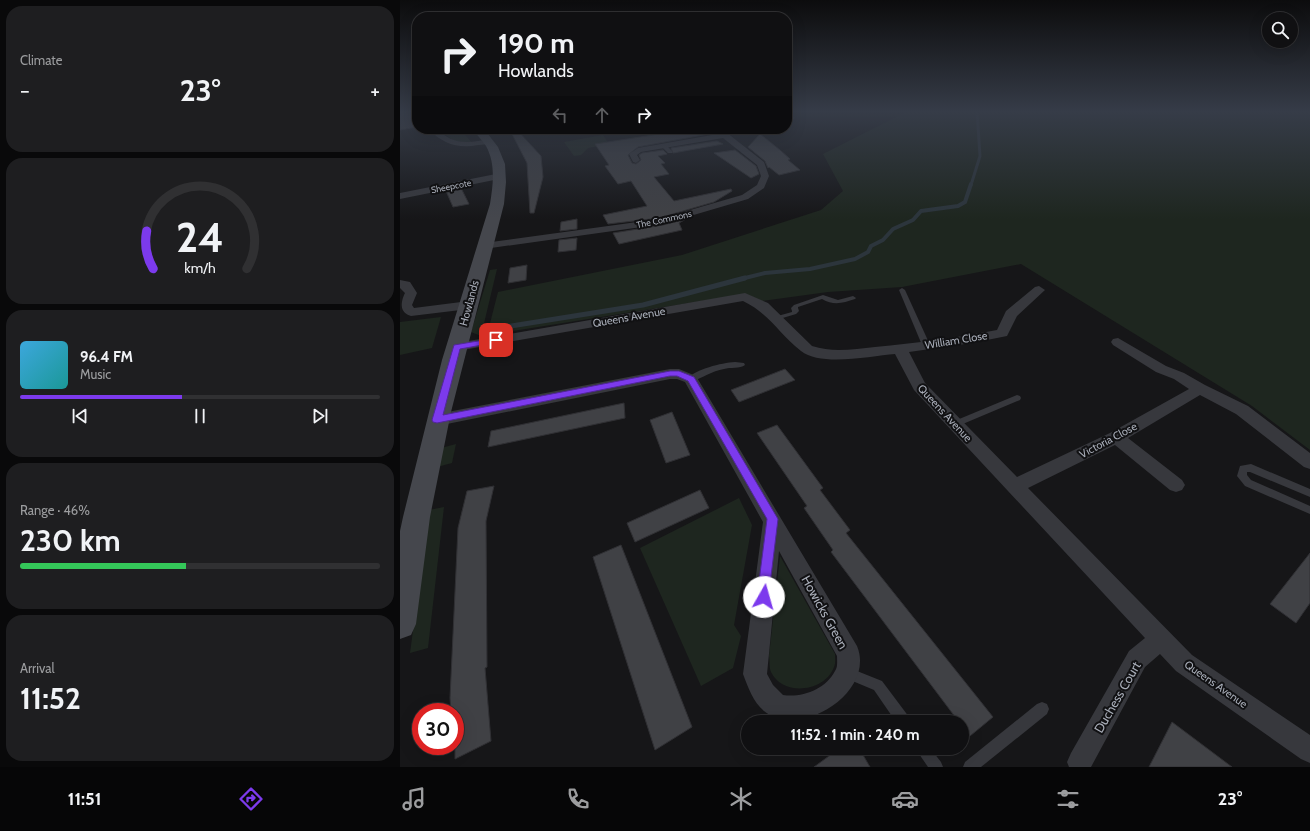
<!DOCTYPE html>
<html lang="en">
<head>
<meta charset="utf-8">
<style>
  :root { --surface:#101012; --page:#1e1e20; --text:#f1f3f6; --muted:#9c9d9f; --line:#303032; --accent:#7c3aed }
  body { margin:0; font-family:Cabin,sans-serif; background:var(--page); color:var(--text); height:100vh; display:flex; flex-direction:column; font-size:15px; white-space:nowrap }
  * { box-sizing:border-box; margin:0 }
  p { font-size:13px; color:var(--muted) }
  .icon { flex:none; width:22px; height:22px; fill:none; stroke:currentColor; stroke-width:2; stroke-linecap:round; stroke-linejoin:round }
  .map { position:relative; flex:1; overflow:hidden }
  .sheet { display:flex; flex-direction:column; gap:6px; padding:6px; background:#09090a; width:400px }
  .sheet>* { flex:none }
  .hud { position:absolute; left:12px; top:12px; width:380px; height:122px; border-radius:16px; box-shadow:0 4px 16px #0002,0 0 0 1px var(--line); background:#101012; color:var(--text); overflow:hidden }
  .tools { position:absolute; left:862px; top:12px; display:grid; gap:8px }
  .tools a { display:grid; place-items:center; width:36px; height:36px; border-radius:50%; background:var(--surface); box-shadow:0 4px 16px #0002,0 0 0 1px var(--line); font-size:20px }
  .speed { position:absolute; left:12px; top:703px; display:flex; gap:8px; font-size:20px; font-weight:700; text-align:center }
  .speed>* { display:grid; place-content:center; width:52px; height:52px; border-radius:50%; background:var(--surface); box-shadow:0 4px 16px #0002,0 0 0 1px var(--line); line-height:1 }
  .speed .limit { border:6px solid #d22; background:#fff; color:#111 }
  .pin { position:absolute; display:grid; place-items:center; width:34px; height:34px; color:#fff; margin:-17px; border-radius:8px; box-shadow:0 2px 6px #0006 }
  .me { position:absolute; width:44px; margin:-22px; rotate:7deg; stroke-linejoin:round; filter:drop-shadow(0 0 3px #0008) }
  .turn { display:flex; align-items:center; gap:14px; height:84px; padding:0 20px; font-size:18px }
  .turn .icon { width:52px; height:52px; stroke-width:2.5 }
  .turn b { display:block; font-size:28px; line-height:34px }
  .lanes { display:flex; align-items:center; height:38px; padding:0 20px; background:#0003; justify-content:center; gap:20px; direction:ltr }
  .lanes .off { opacity:.35 }
  .big { font-size:30px; font-weight:700; line-height:1.1 }
  .sheet .widget { flex:1; display:flex; flex-direction:column; justify-content:center; gap:6px; min-width:0; padding:0 14px; border-radius:16px; background:var(--page) }
  .sheet .dial { align-items:center; gap:0 }
  .dial svg { height:104px; overflow:visible; fill:none; stroke:var(--line); stroke-width:7; stroke-linecap:round; text-anchor:middle }
  .dial text { fill:var(--text); stroke:none }
  .song { display:flex; align-items:center; gap:12px }
  .cover { width:48px; height:48px; border-radius:6px; background:linear-gradient(135deg,hsl(200 70% 55%),hsl(180 70% 35%)) }
  .played { height:4px; border-radius:2px; background:linear-gradient(90deg,var(--accent) 45%,var(--line) 45%) }
  .keys { display:flex; justify-content:space-around; direction:ltr }
  .heat { display:flex; justify-content:space-between; align-items:center; font-size:22px; direction:ltr }
  .charge { height:6px; border-radius:3px; background:linear-gradient(90deg,#34c759 46%,var(--line) 0) }
  .trip { position:absolute; left:341px; top:715px; width:228px; height:40px; border-radius:20px; background:var(--surface); box-shadow:0 4px 16px #0002,0 0 0 1px var(--line); font-weight:700; line-height:40px; text-align:center }
  .tab-bar { display:flex; height:64px; justify-content:space-around; align-items:center; background:#060607; color:var(--muted) }
  .tab-bar .icon { width:28px; height:28px }
  .tab-bar .active { color:var(--accent) }
  .tab-bar b { font-size:18px; color:var(--text) }
  main { display:flex; flex:1; min-height:0 }
  .map>svg:first-child { display:block }
</style>
</head>
<body>
<main>
<section class="sheet">
<div class="widget"><p>Climate</p>
<div class="heat"><a>−</a><b class="big">23°</b><a>+</a></div>
</div>
<div class="widget dial"><svg viewBox="0 0 100 80">
<path d="M14 69A42 42 0 1 1 86 69"/>
<path d="M14 69A42 42 0 0 1 9 40" stroke="#7c3aed"/>
<text x="50" y="56" font-size="32" font-weight="700">24</text>
<text x="50" y="72" font-size="11">km/h</text>
</svg></div>
<div class="widget">
<div class="song"><i class="cover"></i><div><b>96.4 FM</b><p>Music</p></div></div>
<div class="played"></div>
<div class="keys"><svg class="icon" aria-label="previous" viewBox="0 0 24 24"><path d="M18 5L8 12l10 7zM5 5v14"/></svg><svg class="icon" aria-label="pause" viewBox="0 0 24 24"><path d="M8 5v14M16 5v14"/></svg><svg class="icon" aria-label="next" viewBox="0 0 24 24"><path d="M6 5l10 7-10 7zM19 5v14"/></svg></div>
</div>
<div class="widget"><p>Range · 46%</p><b class="big">230 km</b><div class="charge"></div></div>
<div class="widget"><p>Arrival</p><b class="big">11:52</b></div>
</section>
<div class="map">
<svg width="910" height="767" viewBox="0 0 910 767">
  <rect width="100%" height="100%" fill="#161618"/>
  <g fill="#1e261f">
    <path d="M508 111H910V450L852 406 621 264 502 287 428 292 362 301 346 294 87 335 98 292 282 255 421 210 443 191 423 154Z"/>
    <path d="M38 129H60L72 143 54 141Z"/>
    <path d="M203 135 209 144 188 148 181 155 174 156 164 142Z"/>
    <path d="M97 269 81 336 71 332 90 270Z"/>
    <path d="M41 317 32 348 0 355V322Z"/>
    <path d="M56 444 52 463 37 467 41 448Z"/>
    <path d="M339 498 352 525 334 625 341 636 333 668 301 686 240 548Z"/>
    <path d="M44 507 28 648 10 653 29 510Z"/>
    <path d="M380 556 435 654C435 658 436 663 434 667 425 692 383 697 371 672 369 668 370 661 369 656Z"/>
  </g>
  <g fill="none" stroke-linecap="round" stroke-linejoin="round">
    <path stroke="#2c353c" stroke-width="3" d="M571 185 580 156 577 111"/>
    <path stroke="#2c353c" stroke-width="4" d="M341 279 365 273 410 269 455 259 468 252 471 246 483 240 493 229 513 220 521 211 558 206 565 202 571 184"/>
    <path stroke="#2c353c" stroke-width="5" d="M98 328 243 305 345 278"/>
  </g>
  <g fill="#404145" stroke="#303034">
    <path d="M0 111H8L17 124V127L0 130Z"/>
    <path d="M116 129 141 156 143 177 134 213H130L127 163 110 130Z"/>
    <path d="M292 129H304L308 134 238 147 228 155 232 163 236 164 241 160 239 155 242 153 263 150 267 154 258 156 265 163 261 164 269 174 254 177 274 201 331 189 332 191 314 202 259 218 208 224 203 215 247 206 231 181 218 184 205 166 209 165 195 144Z"/>
    <path d="M360 134 380 150 390 159 388 160 400 170 379 175 369 167 368 168 365 161 348 147Z"/>
    <path d="M317 141 323 144 273 153 271 148Z"/>
    <path d="M335 150 356 166 359 174 351 178 314 153Z"/>
    <path d="M61 188 69 204 53 207 46 191Z"/>
    <path d="M177 219V229L160 231 161 222Z"/>
    <path d="M286 219 279 223 282 230 219 244 213 233 263 225Z"/>
    <path d="M177 238 176 250 158 252 159 240Z"/>
    <path d="M127 265 126 280 108 283 110 268Z"/>
    <path d="M385 369 395 380 339 402 331 390Z"/>
    <path d="M224 403 225 418 88 447 91 431Z"/>
    <path d="M272 412 290 455 266 463 250 420Z"/>
    <path d="M377 425 423 488 420 490 450 530 446 533 593 717 570 736 562 726V722H559L431 552 433 550 404 508 407 506 357 433Z"/>
    <path d="M94 486 86 521 87 667 85 668 91 741 55 759V712H51L50 698 58 528 67 491Z"/>
    <path d="M300 490 309 508 235 542 227 523Z"/>
    <path d="M221 545 292 727 255 750 193 557Z"/>
    <path d="M910 553V603L896 623 870 604Z"/>
    <path d="M772 722 832 767H749Z"/>
    <path d="M440 748H459L470 767H414Z"/>
  </g>
  <g fill="none" stroke-linecap="round" stroke-linejoin="round">
    <g fill="#37383d" fill-rule="evenodd">
      <path d="M387 114 394 117 395 118 393 119 387 117Z"/>
      <path d="M261 144H265L272 151V153H268L261 146Z"/>
      <path d="M502 288 505 290 530 345 529 347H523L522 345 499 290Z"/>
      <path d="M423 295 438 300 453 296 456 298 455 299C443 303 434 306 422 299L398 307V308L399 311 396 314 376 320 373 318 374 317 392 312V311L391 308 394 305Z"/>
      <path d="M335 362 344 363 345 365C340 369 330 367 324 369 312 371 302 378 291 382L287 379C296 369 321 363 335 362Z"/>
      <path d="M617 395 620 396 621 398 620 400 558 426H552L551 424 552 422Z"/>
      <path d="M851 464 910 489V497L850 472H847V475L851 480 910 506V514L845 486 837 476 840 466Z"/>
      <path d="M447 667 482 681 509 717 511 722H496L474 690 443 677 441 673 443 669Z"/>
      <path d="M642 702 647 704 649 709 647 714 581 767H563L565 762 637 704Z"/>
      <path d="M515 748H530L541 762 543 767H528Z"/>
    </g>
    <g fill="#37383d" fill-rule="evenodd">
      <path d="M29 129C40 129 44 137 54 140 65 144 78 141 89 139L93 141C89 144 83 145 78 145 59 149 42 144 29 129Z"/>
      <path d="M313 129H322L364 162 369 176 364 188 348 199 263 224 84 249 78 246 84 243 259 219 342 195 357 185 361 176 357 165 323 138 241 152 237 155 240 160 236 163 233 162 229 154 238 148 318 134Z"/>
      <path d="M101 173 104 174V178L0 199V193Z"/>
      <path d="M0 280 10 282 17 293 12 305 14 308 69 301 75 305 69 309 11 316C0 313 0 303 5 293L0 288Z"/>
      <path d="M639 286 645 290 617 316 607 336 572 343 509 352 525 383 617 477 710 433 789 389 774 379 756 372 713 345 711 342 713 339 718 338 766 366 784 373 805 385 848 406 910 453V469L904 467 836 414 800 395 728 438 782 480 785 485 782 490 776 492 770 490 715 445 628 488 792 655 910 735V763L901 759 776 671 760 654 745 667 691 767H669L667 762 671 753 729 651 745 638 514 390 495 354C471 356 421 367 401 351 379 334 370 314 343 301L57 351 52 350 50 347 52 344 57 343 345 293 368 303 412 346C433 353 454 349 475 347 516 343 557 338 597 330L606 311 635 287Z"/>
      <path d="M270 369H279L296 376 457 646C476 692 401 740 364 711 353 702 348 687 343 674L363 522 285 382 277 379H270L37 426 31 424 29 420 31 416 37 414ZM379 551 437 656C437 661 438 667 435 671 426 689 402 698 383 695L373 685 367 674Z"/>
    </g>
    <path fill="#45474d" fill-rule="evenodd" d="M72 129H84L98 147 105 164 106 182 104 204 51 412 30 517 16 624 11 635 0 639V531L3 517 42 360 90 204C93 185 96 164 86 146 82 140 77 135 72 129Z"/>
  </g>
  <linearGradient id="sky" x2="0" y2="1"><stop stop-color="#0c0c0d"/><stop offset="0.51" stop-color="#363c48"/><stop offset="1" stop-color="#363c48" stop-opacity="0"/></linearGradient>
  <rect width="910" height="219" fill="url(#sky)"/>
  <path fill="#7c3aed" stroke="#51269a" d="M96 338 99 339V342L60 349 43 415 270 371H279L294 377 378 519 368 601 364 603 359 601 357 597 367 519 288 381 277 376H270L37 423 33 422 32 420 54 345Z"/>
  <g text-anchor="middle" dominant-baseline="central" stroke-width="4" stroke-linejoin="round" paint-order="stroke">
    <g font-size="9" fill="#a8adb8" stroke="#111113">
      <text transform="translate(51 186) rotate(-11)">Sheepcote</text>
      <text transform="translate(264 219) rotate(-12)">The Commons</text>
    </g>
    <g font-size="11" fill="#a8adb8" stroke="#111113">
      <text transform="translate(69 303) rotate(-75)">Howlands</text>
      <text transform="translate(229 317) rotate(-10)">Queens Avenue</text>
      <text transform="translate(556 340) rotate(-9)">William Close</text>
      <text transform="translate(545 413) rotate(47)">Queens Avenue</text>
      <text transform="translate(708 440) rotate(-28)">Victoria Close</text>
      <text transform="translate(816 684) rotate(35)">Queens Avenue</text>
    </g>
    <g font-size="13" fill="#a8adb8" stroke="#111113">
      <text transform="translate(425 612) rotate(61)">Howicks Green</text>
      <text transform="translate(717 697) rotate(-60)">Duchess Court</text>
    </g>
  </g>
</svg>
<div class="tools">
<a><svg class="icon" aria-label="search" viewBox="0 0 24 24"><circle cx="10" cy="10" r="6"/><path d="M15 15l6 6"/></svg></a>
</div>
<div class="speed"><div class="limit">30</div></div>
<div class="pin" style="left:96px;top:340px;background:#d93025"><svg class="icon" aria-label="arrive" viewBox="0 0 24 24"><path d="M6 21V4h12l-3 4 3 4H6"/></svg></div>
<svg class="me" style="left:364px;top:597px" viewBox="-20 -20 40 40"><circle r="19" fill="#fff"/><path d="M0-13L10 11 0 6-10 11z" fill="#7c3aed"/></svg>
<div class="trip">11:52 · 1 min · 240 m</div>
<div class="hud">
<div class="turn"><svg class="icon" aria-label="right" viewBox="0 0 24 24"><path d="M7 20v-9h11M14 6l5 5-5 5"/></svg><div><b>190 m</b>Howlands</div></div>
<div class="lanes"><svg class="icon off" aria-label="left" viewBox="0 0 24 24"><path d="M17 20v-9H6M10 6l-5 5 5 5"/></svg><svg class="icon off" aria-label="ahead" viewBox="0 0 24 24"><path d="M12 20V5M6 11l6-6 6 6"/></svg><svg class="icon" aria-label="right" viewBox="0 0 24 24"><path d="M7 20v-9h11M14 6l5 5-5 5"/></svg></div>
</div>
</div>
</main>
<nav class="tab-bar">
<b>11:51</b>
<svg class="icon active" aria-label="directions" viewBox="0 0 24 24"><path d="M12 3l9 9-9 9-9-9zM9 14v-3h6M13 9l2 2-2 2"/></svg>
<svg class="icon" aria-label="music" viewBox="0 0 24 24"><path d="M9 18V5l10-2v13"/><circle cx="6" cy="18" r="3"/><circle cx="16" cy="16" r="3"/></svg>
<svg class="icon" aria-label="phone" viewBox="0 0 24 24"><path d="M5 4h4l2 5-3 2q2 4 5 5l2-3 5 2v4C11 20 4 13 5 4z"/></svg>
<svg class="icon" aria-label="climate" viewBox="0 0 24 24"><path d="M12 3v18M4 7l16 10M4 17L20 7"/></svg>
<svg class="icon" aria-label="car" viewBox="0 0 24 24"><path d="M5 17H2v-5l4-1 3-4h7l3 4 3 1v5h-3M9 17h6M6 11h13"/><circle cx="7" cy="17" r="2"/><circle cx="17" cy="17" r="2"/></svg>
<svg class="icon" aria-label="filters" viewBox="0 0 24 24"><path d="M4 7h16M4 17h16"/><circle cx="9" cy="7" r="2"/><circle cx="15" cy="17" r="2"/></svg>
<b>23°</b>
</nav>
</body>
</html>
